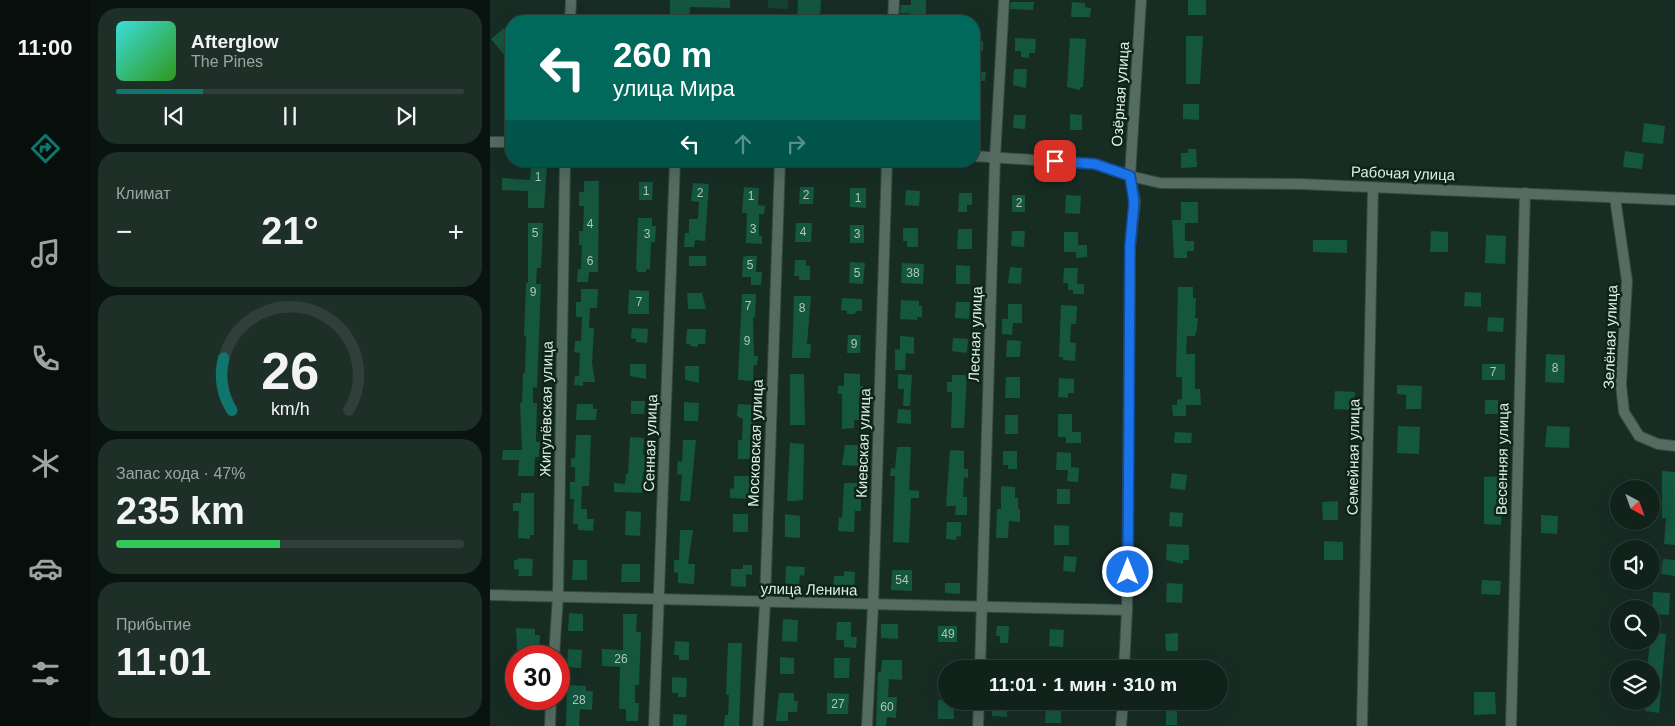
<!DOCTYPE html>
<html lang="ru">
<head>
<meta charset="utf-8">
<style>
  :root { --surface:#11221b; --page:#1e2f28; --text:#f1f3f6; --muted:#9ca4a3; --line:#303f3a; --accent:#0f766e }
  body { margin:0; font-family:Helvetica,sans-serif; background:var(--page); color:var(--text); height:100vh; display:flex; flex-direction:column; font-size:19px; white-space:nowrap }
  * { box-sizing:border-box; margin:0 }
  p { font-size:16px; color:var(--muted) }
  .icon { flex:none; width:28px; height:28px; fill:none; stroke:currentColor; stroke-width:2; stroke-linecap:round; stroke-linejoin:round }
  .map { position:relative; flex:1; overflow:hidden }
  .side { display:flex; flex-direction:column; gap:8px; padding:8px; background:#09130f; width:400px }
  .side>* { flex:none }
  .banner { position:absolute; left:15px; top:15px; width:475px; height:152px; border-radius:20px; box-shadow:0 5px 20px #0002,0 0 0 1px var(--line); background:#00695c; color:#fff; overflow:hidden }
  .needle { width:32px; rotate:139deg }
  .controls { position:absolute; left:1120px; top:480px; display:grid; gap:10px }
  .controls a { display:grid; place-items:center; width:50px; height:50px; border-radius:50%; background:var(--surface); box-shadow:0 5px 20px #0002,0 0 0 1px var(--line); font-size:25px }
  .speed { position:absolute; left:15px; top:645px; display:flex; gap:10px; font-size:25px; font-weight:700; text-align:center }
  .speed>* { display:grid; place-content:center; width:65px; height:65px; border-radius:50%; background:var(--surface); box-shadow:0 5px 20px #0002,0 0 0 1px var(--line); line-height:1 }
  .speed .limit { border:8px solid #d22; background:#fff; color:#111 }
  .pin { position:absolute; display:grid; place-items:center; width:42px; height:42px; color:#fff; margin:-21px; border-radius:10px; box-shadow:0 2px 8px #0006 }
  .me { position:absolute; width:55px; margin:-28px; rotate:0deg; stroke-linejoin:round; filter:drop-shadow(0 0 4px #0008) }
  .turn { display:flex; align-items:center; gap:18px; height:105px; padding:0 25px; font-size:22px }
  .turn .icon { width:65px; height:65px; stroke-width:2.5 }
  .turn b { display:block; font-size:35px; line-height:42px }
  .lanes { display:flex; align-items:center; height:48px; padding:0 25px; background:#0003; justify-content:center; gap:25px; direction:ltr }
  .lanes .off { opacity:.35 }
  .big { font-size:38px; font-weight:700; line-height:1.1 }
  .side .tile { flex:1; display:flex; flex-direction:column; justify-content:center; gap:8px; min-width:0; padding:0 18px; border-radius:20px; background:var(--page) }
  .side .dial { align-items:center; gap:0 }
  .dial svg { height:130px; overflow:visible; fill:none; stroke:var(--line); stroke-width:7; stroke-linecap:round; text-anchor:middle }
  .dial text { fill:var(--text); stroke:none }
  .song { display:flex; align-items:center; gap:15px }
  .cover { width:60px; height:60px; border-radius:8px; background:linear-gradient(135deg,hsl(180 70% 55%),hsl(110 70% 35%)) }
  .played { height:5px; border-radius:2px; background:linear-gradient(90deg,var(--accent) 25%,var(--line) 25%) }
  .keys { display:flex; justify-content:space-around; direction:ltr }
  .heat { display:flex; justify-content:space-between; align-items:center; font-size:28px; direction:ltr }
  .charge { height:8px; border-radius:4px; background:linear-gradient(90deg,#34c759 47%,var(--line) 0) }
  .trip { position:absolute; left:448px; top:660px; width:290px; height:50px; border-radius:25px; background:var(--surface); box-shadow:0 5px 20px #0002,0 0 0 1px var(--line); font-weight:700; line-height:50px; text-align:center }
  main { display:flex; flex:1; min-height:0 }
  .tabs { display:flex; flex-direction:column; width:90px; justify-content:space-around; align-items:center; background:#070e0b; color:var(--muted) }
  .tabs .icon { width:35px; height:35px }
  .tabs .active { color:var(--accent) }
  .tabs b { font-size:22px; color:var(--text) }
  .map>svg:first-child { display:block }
</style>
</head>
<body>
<main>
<nav class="tabs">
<b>11:00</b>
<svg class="icon active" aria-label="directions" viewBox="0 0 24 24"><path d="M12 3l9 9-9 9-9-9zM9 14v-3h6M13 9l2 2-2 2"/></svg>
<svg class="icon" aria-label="music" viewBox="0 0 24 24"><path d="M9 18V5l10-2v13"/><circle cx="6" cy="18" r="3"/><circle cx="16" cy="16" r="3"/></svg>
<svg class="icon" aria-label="phone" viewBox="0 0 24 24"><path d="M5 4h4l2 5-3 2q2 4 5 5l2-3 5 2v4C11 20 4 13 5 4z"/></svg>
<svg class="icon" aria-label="climate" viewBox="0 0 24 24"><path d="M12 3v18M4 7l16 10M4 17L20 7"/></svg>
<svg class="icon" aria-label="car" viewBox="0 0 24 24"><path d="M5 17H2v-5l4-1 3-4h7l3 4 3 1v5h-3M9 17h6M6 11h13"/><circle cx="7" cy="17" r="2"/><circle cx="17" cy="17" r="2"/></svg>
<svg class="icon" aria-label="filters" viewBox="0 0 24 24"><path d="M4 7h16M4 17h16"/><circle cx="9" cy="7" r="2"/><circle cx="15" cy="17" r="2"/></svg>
</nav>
<section class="side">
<div class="tile">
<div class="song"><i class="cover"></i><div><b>Afterglow</b><p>The Pines</p></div></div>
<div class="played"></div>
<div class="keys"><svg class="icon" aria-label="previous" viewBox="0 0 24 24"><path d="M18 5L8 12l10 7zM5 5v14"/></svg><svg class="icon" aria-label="pause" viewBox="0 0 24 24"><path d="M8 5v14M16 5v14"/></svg><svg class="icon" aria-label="next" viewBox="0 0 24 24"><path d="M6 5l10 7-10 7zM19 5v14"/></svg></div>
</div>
<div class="tile"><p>Климат</p>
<div class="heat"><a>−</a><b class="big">21°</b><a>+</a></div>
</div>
<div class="tile dial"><svg viewBox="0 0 100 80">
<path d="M14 69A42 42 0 1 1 86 69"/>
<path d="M14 69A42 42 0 0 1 9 37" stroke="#0f766e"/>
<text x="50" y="56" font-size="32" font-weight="700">26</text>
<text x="50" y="72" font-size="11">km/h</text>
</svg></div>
<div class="tile"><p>Запас хода · 47%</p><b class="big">235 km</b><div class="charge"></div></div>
<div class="tile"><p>Прибытие</p><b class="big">11:01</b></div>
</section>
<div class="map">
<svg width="1185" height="726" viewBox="0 0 1185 726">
  <rect width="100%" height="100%" fill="#172d24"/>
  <path fill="#154130" d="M278 0H298V9L278 8Z"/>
  <g fill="#15563f">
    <path d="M180 0H240V8L200 7 199 21H180Z"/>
    <path d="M308 0H331L330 21H307Z"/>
    <path d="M421 0H436V21H420V13H410L411 5H421Z"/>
    <rect x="698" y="0" width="18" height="15"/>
    <path d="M521 2H544L543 10 520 9Z"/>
    <path d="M582 2 595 3V7L601 8 600 17H581Z"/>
    <path d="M14 28 21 36V63L1 39Z"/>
    <path d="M696 36H713L710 84H696Z"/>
    <path d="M525 38 546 39 545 53H539V58L531 57V51H525Z"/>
    <path d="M580 38 596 39 593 87H591L590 90 577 87Z"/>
    <path d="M484 40 493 41V51H484Z"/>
    <path d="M524 69H537L536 88 523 85Z"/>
    <path d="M484 72H496L495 81H484Z"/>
    <path d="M693 104H709V120L693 119Z"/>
    <path d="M580 114 592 115V130H580Z"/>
    <path d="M524 115H536L535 129 523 128Z"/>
    <path d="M1154 123 1175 126 1173 144 1152 142Z"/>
    <path d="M698 149H706L707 167 691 168V153H698Z"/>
    <path d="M1135 151 1154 154 1152 169 1133 167Z"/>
    <path d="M41 165 57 166 54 208H38V191L12 190V178L40 180Z"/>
    <path d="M94 181H109L108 272H99L98 282H87L88 269H91L92 245H89V231H93L94 206H89V192H94Z"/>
    <path d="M149 182H163L162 200H149Z"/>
    <path d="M203 183 219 184 215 241 205 240 204 247H194L195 233H199V219H208L209 202 201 201Z"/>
    <path d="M254 187 269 188 268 205 275 206 274 214H269V236H272V244L256 243 257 213H252Z"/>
    <path d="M310 187H324L323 204H309Z"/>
    <path d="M360 188H376V208L360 207Z"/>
    <path d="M416 190 430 191 429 206 415 205Z"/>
    <path d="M469 193H482V205H477V212H468Z"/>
    <rect x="522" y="195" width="13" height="17"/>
    <path d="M576 195 591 196 590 214 575 213Z"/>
    <path d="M691 202H708V223H695V241H704V251H697V258H684L682 220H691Z"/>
    <path d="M148 218H162V226H166L165 242H161L160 269H156V272H148L146 269Z"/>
    <path d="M38 223H53L51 268H47L46 284H51L47 388 43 387V403H47L46 442H50L49 457H45L44 476H28L29 460H12L13 450H32L30 403H32L33 373H35L36 336H34L36 283H38Z"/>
    <path d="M306 223H322L321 242H305Z"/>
    <rect x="360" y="225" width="14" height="18"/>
    <path d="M413 228H428V247H417V241H413Z"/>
    <path d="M468 229H482V249H467Z"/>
    <path d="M522 231H535L534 247 521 246Z"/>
    <path d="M941 231 958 232V252H940Z"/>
    <path d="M574 232H588V245H597V257L586 258V252H574Z"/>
    <path d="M996 235 1016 236 1015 264 995 263Z"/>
    <path d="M823 240H857V253L823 252Z"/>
    <rect x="199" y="256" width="17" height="10"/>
    <path d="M256 256H267L266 272H272L271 285H261V277H252L253 257Z"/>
    <path d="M305 260H316V266H320V280H309V276H304Z"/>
    <path d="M360 262 375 263 373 284 359 283Z"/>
    <path d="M412 263 434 264 433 284 411 283Z"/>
    <path d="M466 265 480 266V284H466Z"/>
    <path d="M520 267 532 268 531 284 518 283Z"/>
    <path d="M574 268H588L587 284H594V294H583V290H578V283H573Z"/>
    <path d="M688 287H703V298H706L705 318H708L707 329 705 336H697L696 354H705V389H710L711 405H696V416H683L682 405H687V400L692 399V377H686Z"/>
    <path d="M91 289H108L107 308H100L99 328H104L102 363 105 382H93V386L84 385 85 376H89L90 353 84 352 85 341H91L92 317H86V302H91Z"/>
    <path d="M139 290 159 291V314H138Z"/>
    <path d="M975 292 991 293V307L974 306Z"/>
    <path d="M197 293H212L216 309H198Z"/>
    <path d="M252 294H266L265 318 263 317 264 356H268L267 365H264L263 381 248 380Z"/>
    <path d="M304 296H321L317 344H321L320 358H302Z"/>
    <path d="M352 298 372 299V311H366L365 314H357V311L351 310Z"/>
    <path d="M411 300 429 301V306H432V317H427V320L410 319Z"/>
    <path d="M466 302H480L479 319 465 318Z"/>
    <path d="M518 304H532V323H523L522 335 512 334V319H518Z"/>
    <path d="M571 305 587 306 586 324H581L580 342 586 343 585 361 573 360V357H569Z"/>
    <path d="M998 317 1014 318 1013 332 997 331Z"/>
    <path d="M142 328 158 329 157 343 146 342V339L141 338Z"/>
    <path d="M197 329H216L215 344H208V347L200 346V344H196Z"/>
    <path d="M358 335H371L370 353H357Z"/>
    <path d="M410 336 424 337V354L416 353 415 370H405V349L410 350Z"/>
    <path d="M463 338 478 339 477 353 462 351Z"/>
    <path d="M517 340 531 341 530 357H516Z"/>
    <path d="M1056 354 1075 355 1074 383 1055 382Z"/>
    <path d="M140 364H156V379L140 376Z"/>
    <rect x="992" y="364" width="23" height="16"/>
    <path d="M195 366H209V383L195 380Z"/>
    <path d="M354 373 370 374V386H373V394H370L369 397V420H364V428L352 429V394H348V386H354Z"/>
    <path d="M300 374H314L315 425H300Z"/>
    <path d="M408 374 422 375 420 406H413L414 389H408Z"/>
    <path d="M462 375H477L474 428H461L462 392H457V382H462Z"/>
    <path d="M516 377H530V398H515Z"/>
    <path d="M569 378 584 379V393H578V398L568 397Z"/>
    <path d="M907 385 932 386 931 409H916V395L907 394Z"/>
    <path d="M845 391 865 392 864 410 844 409Z"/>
    <rect x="995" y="400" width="13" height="14"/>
    <path d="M141 401H155L154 414H141Z"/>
    <path d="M194 402 209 403 208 421H194Z"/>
    <path d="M87 404H103V409H107L106 420H86Z"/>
    <path d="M248 404 262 405 261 419H266L265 427H261L260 459H248V440H252L253 419 247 416Z"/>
    <path d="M408 409 421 410V424L407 423Z"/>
    <path d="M568 414H582V432H591V443H576V437H568Z"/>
    <rect x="515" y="415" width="13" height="19"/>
    <path d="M908 426 930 427 929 454 907 453Z"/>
    <path d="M1057 426 1080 427 1079 448 1055 447Z"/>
    <path d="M685 432 702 433 701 443H684Z"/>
    <path d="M86 435H101L99 486H92L91 509H97V519H104L103 531 88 530V524H83L84 499H80V482H85V467H81V458H85Z"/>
    <path d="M140 437 154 438 153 455H157V472H153L152 493 124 492V483L135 484 136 474H138Z"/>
    <path d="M193 440H206L200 501H190L192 475 187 474 188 461 192 462Z"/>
    <path d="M300 443 314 444 313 500 305 501H297Z"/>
    <path d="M355 445H368V466L352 465Z"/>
    <path d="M407 447H421L419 490 429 491V498H421L419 543 403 542 405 476H400L401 468 405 469Z"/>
    <path d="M460 450 474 451V469H478V478L474 477 473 497H477V515H465L466 506H456Z"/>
    <path d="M513 451H527V469H518V465H513Z"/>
    <path d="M567 452 581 453V467L589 468 588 482 577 481 578 470H566Z"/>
    <path d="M1172 471 1185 472V545L1174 544 1176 518H1172Z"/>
    <path d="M682 473 697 475 695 490 680 488Z"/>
    <path d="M244 476H260L259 499 240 498V489L244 488Z"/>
    <path d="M1014 476 1011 525 994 524V477Z"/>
    <path d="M354 483H369L368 499H371V511H365L364 532 348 531 349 517 352 518Z"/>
    <path d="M511 486 525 487V498H528V509H530V522L519 521 518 538H506L507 509H511Z"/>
    <rect x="567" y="489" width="13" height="15"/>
    <path d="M31 493H44V535H40V539L28 538 29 511H23V503H31Z"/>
    <path d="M848 501V520H833L832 502Z"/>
    <path d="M136 511 151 512 150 536 135 535Z"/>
    <path d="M680 512 693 513 692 527 679 526Z"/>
    <rect x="243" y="514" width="15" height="18"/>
    <path d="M295 514 310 516V538L295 537Z"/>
    <path d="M1051 515 1068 516 1067 534 1051 533Z"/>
    <path d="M457 522H471V537L467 536 466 540 456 539Z"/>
    <path d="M564 525 579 526V545H564Z"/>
    <path d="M190 530H203L198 564H205L204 584 188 583V573L184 572V560H189Z"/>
    <path d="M834 541 853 542V560H834Z"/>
    <path d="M677 544 699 545V560H693V564L676 560Z"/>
    <path d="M574 556 587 557 585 572 573 571Z"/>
    <path d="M28 558 43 559 42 576H28L29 570 24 569V560H28Z"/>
    <path d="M1173 559 1185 560V576L1171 574Z"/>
    <path d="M83 560H97V580H82Z"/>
    <path d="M132 564H150V582H131Z"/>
    <path d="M253 565H262V575L256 574V587L241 586V569H253Z"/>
    <path d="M296 566 315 567 314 576 310 575 309 588 295 587Z"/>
    <path d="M402 570H422V591L401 590Z"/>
    <path d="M354 571 365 572 364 590 343 589 344 576H354Z"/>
    <path d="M992 580 1011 581 1010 595 991 594Z"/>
    <path d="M455 583H470V594L455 593Z"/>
    <path d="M677 583 693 584 692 603 676 602Z"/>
    <path d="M1163 592 1180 593 1179 615 1162 614Z"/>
    <path d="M79 613 93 614V631H78Z"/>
    <path d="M133 614H147L146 632H151L149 685H145V703H149L148 721H136V709H129L130 667 112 666V649L133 650Z"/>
    <path d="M293 619 308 620 307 642 292 641Z"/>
    <path d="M347 622H361V637H367L366 648 354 647V640H346Z"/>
    <path d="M391 624H408V639L391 638Z"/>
    <rect x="448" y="626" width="19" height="16"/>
    <path d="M507 626H519L518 643H510V636H506Z"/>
    <path d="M26 628 45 629V635H50L49 652 27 651Z"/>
    <path d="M560 629 574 630 573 647 559 646Z"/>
    <path d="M688 633V651H676L675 634Z"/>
    <path d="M1161 633 1176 634 1169 713 1155 711 1156 701H1161V669H1157Z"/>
    <path d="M185 641 199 642V660H189V655H184Z"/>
    <path d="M238 643H252L249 726H234L235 715H238L239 695H236Z"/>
    <path d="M78 649 92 650 91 668 77 667Z"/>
    <path d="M290 657 304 658V674H290Z"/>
    <path d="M344 658H360L359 678H344Z"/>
    <path d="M392 660H412V680L399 679 398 697H407L406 718 397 717 396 726H386L388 672H391Z"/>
    <path d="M182 677 197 678 196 697H188V693H182Z"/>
    <path d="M77 685 96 686V691H103L102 710 90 709 89 726H76Z"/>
    <path d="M984 692H1005L1006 714 984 715Z"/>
    <path d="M289 693H304V701H308L307 712H298V721H286Z"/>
    <path d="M337 693 359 694 358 714H337Z"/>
    <path d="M448 700 464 701V719H448Z"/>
    <path d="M502 701H517V717L502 716Z"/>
    <path d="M556 703H571V723H555Z"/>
    <path d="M676 709 687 710V725H676Z"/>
    <path d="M183 714 197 715 196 726H183Z"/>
  </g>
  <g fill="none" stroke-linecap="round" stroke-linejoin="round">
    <defs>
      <g id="street">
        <path d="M80 21 81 0"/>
        <path d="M403 21 404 0"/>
        <path d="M0 142H21"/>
        <path d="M484 156 605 164 640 176 670 183 810 184 1185 200"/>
        <path d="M1125 198 1137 281 1131 385 1134 412 1149 436 1168 444 1185 446"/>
        <path d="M0 595 637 610"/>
        <path d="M64 656 68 596 75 161"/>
        <path d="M490 669 505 157 514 0"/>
        <path d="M634 669 637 610 640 246 645 202 640 176 651 0"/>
        <path d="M60 726 61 699"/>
        <path d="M164 726 185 161"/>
        <path d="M268 726 275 603 290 161"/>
        <path d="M377 726 383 606 397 161"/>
        <path d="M488 726 489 701"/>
        <path d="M631 726 633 701"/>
        <path d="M872 726 883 188"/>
        <path d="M1021 726 1035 193"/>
      </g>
    </defs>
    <use href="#street" stroke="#374941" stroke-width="12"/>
    <use href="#street" stroke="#546c61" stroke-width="10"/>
  </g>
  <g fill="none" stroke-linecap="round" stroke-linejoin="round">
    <defs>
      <path id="route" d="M565 161 605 164 640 176 644 202 640 246 638 572"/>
    </defs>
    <use href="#route" stroke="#114b97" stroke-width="12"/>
    <use href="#route" stroke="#1a73e8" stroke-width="9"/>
  </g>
  <g text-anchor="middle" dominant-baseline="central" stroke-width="5" stroke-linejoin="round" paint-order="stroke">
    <g font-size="12" fill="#adc7bc">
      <text x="48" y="177">1</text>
      <text x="156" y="191">1</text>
      <text x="210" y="193">2</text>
      <text x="316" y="195">2</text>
      <text x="261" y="196">1</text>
      <text x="368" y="198">1</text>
      <text x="529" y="203">2</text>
      <text x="100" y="224">4</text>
      <text x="263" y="229">3</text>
      <text x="313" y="232">4</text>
      <text x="45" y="233">5</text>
      <text x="157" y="234">3</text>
      <text x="367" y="234">3</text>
      <text x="100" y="261">6</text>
      <text x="260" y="265">5</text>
      <text x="367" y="273">5</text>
      <text x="423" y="273">38</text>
      <text x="43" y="292">9</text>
      <text x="149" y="302">7</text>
      <text x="258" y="306">7</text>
      <text x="312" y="308">8</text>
      <text x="257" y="341">9</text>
      <text x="364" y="344">9</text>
      <text x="1065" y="368">8</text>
      <text x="1003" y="372">7</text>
      <text x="412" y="580">54</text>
      <text x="458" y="634">49</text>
      <text x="131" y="659">26</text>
      <text x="89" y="700">28</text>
      <text x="348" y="704">27</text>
      <text x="397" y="707">60</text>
    </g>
    <g font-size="15" fill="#e0ede6" stroke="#0d241a">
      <text transform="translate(630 94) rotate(-86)">Озёрная улица</text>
      <text transform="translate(913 173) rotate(2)">Рабочая улица</text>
      <text transform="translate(485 334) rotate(-88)">Лесная улица</text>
      <text transform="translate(1120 337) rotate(-88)">Зелёная улица</text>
      <text transform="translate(56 409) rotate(-89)">Жигулёвская улица</text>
      <text transform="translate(160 443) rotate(-88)">Сенная улица</text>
      <text transform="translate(265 443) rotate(-88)">Московская улица</text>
      <text transform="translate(373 443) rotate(-88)">Киевская улица</text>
      <text transform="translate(863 457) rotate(-89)">Семейная улица</text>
      <text transform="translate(1012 459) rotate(-89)">Весенняя улица</text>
      <text transform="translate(319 589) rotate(1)">улица Ленина</text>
    </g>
  </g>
</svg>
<div class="controls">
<a><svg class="needle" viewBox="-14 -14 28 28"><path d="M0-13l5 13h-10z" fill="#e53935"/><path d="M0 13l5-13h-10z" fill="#9ca4a3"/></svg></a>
<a><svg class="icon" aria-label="sound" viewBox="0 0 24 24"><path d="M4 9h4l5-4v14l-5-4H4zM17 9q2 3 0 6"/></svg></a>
<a><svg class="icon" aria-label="search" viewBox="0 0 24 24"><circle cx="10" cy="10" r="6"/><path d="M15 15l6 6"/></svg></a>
<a><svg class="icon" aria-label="layers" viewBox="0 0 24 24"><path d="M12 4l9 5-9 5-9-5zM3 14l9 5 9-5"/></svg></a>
</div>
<div class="speed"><div class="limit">30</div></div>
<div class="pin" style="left:565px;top:161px;background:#d93025"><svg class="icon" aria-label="arrive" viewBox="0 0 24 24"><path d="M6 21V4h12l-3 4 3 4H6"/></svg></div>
<svg class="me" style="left:638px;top:572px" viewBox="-20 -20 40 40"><circle r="17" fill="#1a73e8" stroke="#fff" stroke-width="3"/><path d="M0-11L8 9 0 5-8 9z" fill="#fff"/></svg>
<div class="trip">11:01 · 1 мин · 310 m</div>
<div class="banner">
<div class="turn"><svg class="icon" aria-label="left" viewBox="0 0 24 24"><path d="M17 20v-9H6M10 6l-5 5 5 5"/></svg><div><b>260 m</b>улица Мира</div></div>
<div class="lanes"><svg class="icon" aria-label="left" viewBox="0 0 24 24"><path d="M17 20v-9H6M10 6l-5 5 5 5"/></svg><svg class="icon off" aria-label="ahead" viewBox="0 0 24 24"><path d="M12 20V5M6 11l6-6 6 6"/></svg><svg class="icon off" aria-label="right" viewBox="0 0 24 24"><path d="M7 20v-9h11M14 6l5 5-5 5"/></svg></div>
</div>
</div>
</main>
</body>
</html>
